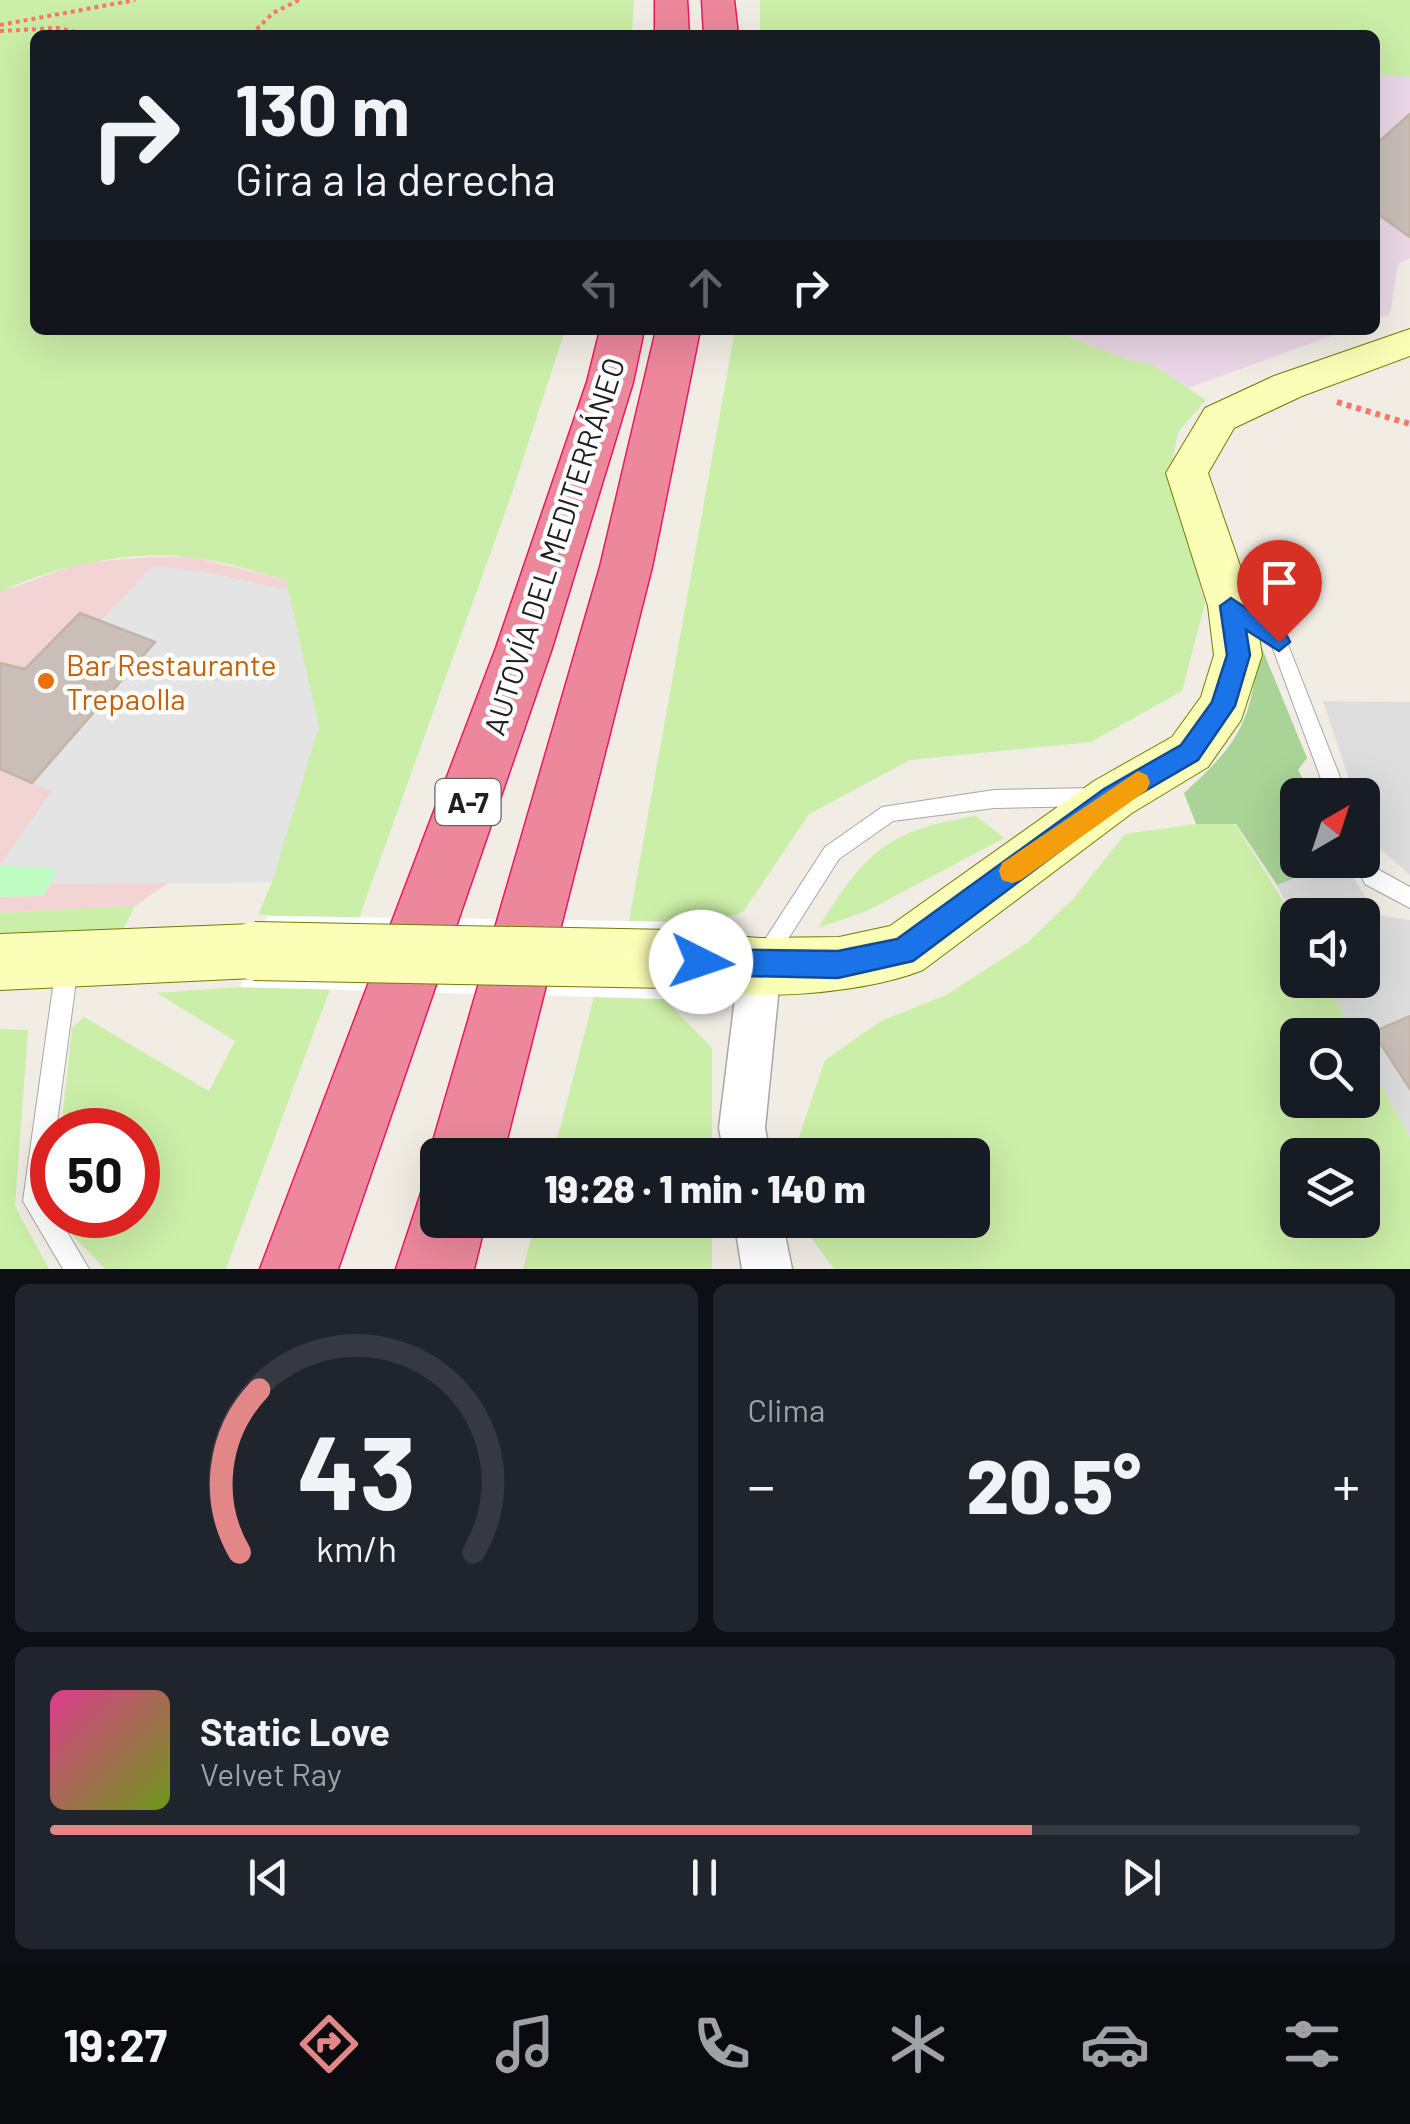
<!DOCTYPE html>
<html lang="es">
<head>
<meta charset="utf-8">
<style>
  :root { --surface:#171b24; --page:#20242c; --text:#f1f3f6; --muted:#9ea1a6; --line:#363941; --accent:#e28688 }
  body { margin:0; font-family:Barlow,sans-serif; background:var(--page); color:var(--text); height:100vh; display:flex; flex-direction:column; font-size:38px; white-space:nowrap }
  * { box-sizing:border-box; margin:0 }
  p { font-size:32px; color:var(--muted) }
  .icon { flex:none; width:55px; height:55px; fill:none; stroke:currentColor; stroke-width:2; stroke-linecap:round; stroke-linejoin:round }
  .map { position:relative; height:1269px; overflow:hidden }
  .details { display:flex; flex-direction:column; gap:15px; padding:15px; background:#0d0f14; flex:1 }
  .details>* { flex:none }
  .banner { position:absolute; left:30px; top:30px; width:1350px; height:305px; border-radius:15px; box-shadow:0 10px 40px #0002; background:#171b24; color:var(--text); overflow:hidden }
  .needle { width:65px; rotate:39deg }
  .controls { position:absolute; left:1280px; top:778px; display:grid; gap:20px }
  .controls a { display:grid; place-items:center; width:100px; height:100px; border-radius:15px; background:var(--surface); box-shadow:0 10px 40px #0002; font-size:50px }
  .speed { position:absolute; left:30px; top:1108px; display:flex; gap:20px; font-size:50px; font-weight:700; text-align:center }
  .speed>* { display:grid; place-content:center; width:130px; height:130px; border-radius:50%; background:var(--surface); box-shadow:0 10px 40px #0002; line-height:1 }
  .speed .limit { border:15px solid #d22; background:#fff; color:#111 }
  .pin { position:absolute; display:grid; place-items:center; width:85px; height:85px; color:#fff; margin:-102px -42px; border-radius:50% 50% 50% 0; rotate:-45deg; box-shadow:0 0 10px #0007 }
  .pin .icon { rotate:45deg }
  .me { position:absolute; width:110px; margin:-55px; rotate:94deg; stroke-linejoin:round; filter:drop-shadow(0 0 8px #0008) }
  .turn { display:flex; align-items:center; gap:35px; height:210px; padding:0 40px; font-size:45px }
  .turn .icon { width:130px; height:130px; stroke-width:2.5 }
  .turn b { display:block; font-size:70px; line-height:85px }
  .lanes { display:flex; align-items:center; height:95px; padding:0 40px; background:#0003; justify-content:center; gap:50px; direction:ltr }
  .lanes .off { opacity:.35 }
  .big { font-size:75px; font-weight:800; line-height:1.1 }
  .details .tile { flex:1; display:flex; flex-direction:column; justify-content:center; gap:15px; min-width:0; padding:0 35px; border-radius:15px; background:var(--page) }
  .details .dial { align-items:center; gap:0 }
  .dial svg { height:260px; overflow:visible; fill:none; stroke:var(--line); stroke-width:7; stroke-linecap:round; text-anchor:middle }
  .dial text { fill:var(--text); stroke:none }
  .song { display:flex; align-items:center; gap:30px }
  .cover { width:120px; height:120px; border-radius:15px; background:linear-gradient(135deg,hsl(330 70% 55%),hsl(80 70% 35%)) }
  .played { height:10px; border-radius:5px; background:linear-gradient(90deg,var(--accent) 75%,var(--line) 75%) }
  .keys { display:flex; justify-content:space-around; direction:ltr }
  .heat { display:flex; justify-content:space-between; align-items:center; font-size:55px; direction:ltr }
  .details .tiles { flex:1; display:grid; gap:15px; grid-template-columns:1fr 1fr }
  .tile:last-child { grid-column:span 2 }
  .trip { position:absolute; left:420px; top:1138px; width:570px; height:100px; border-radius:15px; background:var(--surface); box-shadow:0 10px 40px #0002; font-weight:800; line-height:100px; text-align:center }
  .tab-bar { display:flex; height:160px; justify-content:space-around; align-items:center; background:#090b0e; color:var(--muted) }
  .tab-bar .icon { width:70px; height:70px }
  .tab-bar .selected { color:var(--accent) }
  .tab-bar b { font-size:45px; color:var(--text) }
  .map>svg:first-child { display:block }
</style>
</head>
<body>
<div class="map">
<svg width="1410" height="1269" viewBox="0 0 1410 1269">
  <rect width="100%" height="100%" fill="#f1ede5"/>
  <g fill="#dedddd">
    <path d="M1323 701 1410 702V875L1367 837 1363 823 1362 795H1354Z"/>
    <path d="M1298 770 1311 795H1298V860H1343L1376 915 1410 920V1137L1363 1053 1362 1035H1354L1326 980H1362V915H1298L1297 923 1277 885Z"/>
  </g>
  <path fill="#f3d4d4" d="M150 557H193L286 580 319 726 272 882 168 883 135 906 0 913V592L81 563Z"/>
  <g fill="#ebd7e7">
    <path d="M1375 74 1410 77V258L1398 264 1390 314 1375 320Z"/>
    <path d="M1053 330H1348L1188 388 1153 365 1128 360Z"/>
  </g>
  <g fill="#cbeea8" fill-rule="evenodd">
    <path d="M0 0H634L632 35H35V330H565L510 499 359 918 258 915 272 882 318 726 286 580C256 572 226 562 196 558 137 548 53 566 0 592Z"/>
    <path d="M760 0H1410V77L1375 74V35H760Z"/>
    <path d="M735 330H1053L1128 360 1153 365 1206 400 1178 432 1170 474 1205 604 1182 691 1091 742 910 760 809 814 743 912 706 924 629 921Z"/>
    <path d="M976 816 1004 838 867 911 818 928C865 853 886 830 976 816Z"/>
    <path d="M1196 824H1235L1297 923 1298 980H1326L1354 1035H1298V1100H1362L1363 1053 1410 1137V1269H834L812 1239 808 1220H972V1155H793L825 1060 881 1021 946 995 1027 943 1073 899 1125 834ZM1298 1155H1362V1220H1298Z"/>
    <path d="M135 906 123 929 0 937V913Z"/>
    <path d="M240 987 330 989 226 1269H105L71 1234 65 1215H138V1130H61L72 1028 84 1017 209 1091 235 1041 157 993Z"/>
    <path d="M594 997 664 999 712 1048V1155H553Z"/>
    <path d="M0 1029 28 1030 15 1206 49 1269H0Z"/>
    <path d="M536 1220H712V1269H523Z"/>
  </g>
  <path fill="#a9d397" d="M1259 641 1307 758 1298 770 1311 795H1298V860H1338L1277 885 1236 824H1196L1184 793C1243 740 1252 719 1259 641Z"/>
  <path fill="#c0fdc4" d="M0 865 58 868 44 896 0 897Z"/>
  <path fill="#e4e4e4" d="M153 566 205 572 288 590 319 726 272 882 50 884 57 868 0 865 52 791 32 783 154 642 101 621Z"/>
  <path fill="#fff" d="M268 916 629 921 678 922 664 999 240 987Z"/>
  <g fill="#c9bfb8" stroke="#c4b3a6" stroke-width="2.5">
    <path d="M1410 114V237L1375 212V145Z"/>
    <path d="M80 613 155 642 32 783 0 769V663L25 669Z"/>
    <path d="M1410 1016V1089L1373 1032Z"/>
  </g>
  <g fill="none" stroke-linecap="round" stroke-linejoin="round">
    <defs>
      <g id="service">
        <path d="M1238 605 1285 637 1347 795H1327L1272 646 1232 617 1229 612 1232 607Z"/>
        <path d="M1092 788 1099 791 1102 797 1099 803 1092 806 994 808 893 821 839 859 774 961 767 964 760 961 756 954 760 947 825 847 882 807 994 790Z"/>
        <path d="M1362 846 1369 849 1379 870 1410 887V908L1365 884 1354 860H1362Z"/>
        <path d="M67 956 74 959 78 966 56 1130H52L47 1199 52 1207V1215H57L89 1269H63L23 1201 56 966 60 959Z"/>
      </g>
      <g id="minor">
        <path d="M760 946 775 952 781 966 765 1128 770 1155H724L719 1128 739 966 745 952Z"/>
        <path d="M734 1220H782L792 1269H742Z"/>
      </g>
      <g id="secondary">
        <path d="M1410 329V356L1302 396 1234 428 1208 473 1254 606 1262 655 1241 720 1208 767 1132 813 923 970C856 997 718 1005 651 979L642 959 651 939 671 931 760 938 839 937 890 926 1094 781 1172 737 1201 697 1214 655 1208 606 1166 473 1205 408 1274 376Z"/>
        <path d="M254 924 274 932 283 951 274 970 254 978 0 990V934Z"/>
      </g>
      <g id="motorway">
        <path d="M655 0H687L689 35H655Z"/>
        <path d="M702 0H734L738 35H704Z"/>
        <path d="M600 330H644L633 382 552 648 338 1269H260L496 648 587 382Z"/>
        <path d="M656 330H700L652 567 503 1155H438V1175L429 1155 600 567Z"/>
        <path d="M438 1187V1220H486L474 1269H396L421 1193Z"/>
      </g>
    </defs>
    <use href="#service" stroke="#a7a7a7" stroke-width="2"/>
    <use href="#minor" stroke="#a7a7a7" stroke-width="3"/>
    <use href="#secondary" stroke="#717d00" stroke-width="2"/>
    <use href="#motorway" stroke="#e81962" stroke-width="3"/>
    <g stroke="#ff7668" stroke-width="4" stroke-dasharray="4 4" stroke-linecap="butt">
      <path d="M0 25 135 0"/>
      <path d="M0 31 58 28 89 35"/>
      <path d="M251 35 273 13 299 0"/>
    </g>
    <path stroke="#ff7668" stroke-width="6" stroke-dasharray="5 5" stroke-linecap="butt" d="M1337 402 1410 424"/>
    <use href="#service" fill="#fff" fill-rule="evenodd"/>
    <use href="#minor" fill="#fff" fill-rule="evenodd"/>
    <use href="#secondary" fill="#fbfeb6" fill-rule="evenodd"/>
    <use href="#motorway" fill="#ed889c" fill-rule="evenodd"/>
    <defs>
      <path id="secondary-bridge" d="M254 951 671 959"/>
    </defs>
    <use href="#secondary-bridge" stroke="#717d00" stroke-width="60" stroke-linecap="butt"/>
    <use href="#secondary-bridge" stroke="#fbfeb6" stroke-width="58"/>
  </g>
  <path fill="#1a73e8" stroke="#114b97" stroke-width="2.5" d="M1231 598 1287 636 1290 642 1279 651 1246 630 1250 655 1235 706 1198 760 1121 805 913 961 838 978 701 975 691 971 687 962 691 952 701 949 838 951 897 939 1104 789 1181 745 1212 702 1227 655 1220 606Z"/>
  <path fill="#f59e0b" d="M1138 771 1147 775 1150 782 1147 790 1021 880 1012 883 1002 880 999 871 1002 863Z"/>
  <circle fill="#e8710a" stroke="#fff" stroke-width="4" cx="46" cy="681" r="10"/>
  <g text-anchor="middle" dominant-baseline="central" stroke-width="9" stroke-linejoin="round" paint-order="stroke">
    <rect fill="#fff" stroke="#636363" stroke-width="2.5" x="435.5" y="779" width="65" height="46" rx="8"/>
    <g font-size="28" font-weight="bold" fill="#202020">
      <text x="468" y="802">A-7</text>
    </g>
    <g font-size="30" fill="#202020" stroke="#fff">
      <text transform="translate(553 546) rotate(-72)">AUTOVÍA DEL MEDITERRÁNEO</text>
    </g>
    <g font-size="30" fill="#c56008" stroke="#fff" text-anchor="start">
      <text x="66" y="664">Bar Restaurante<tspan x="66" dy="34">Trepaolla</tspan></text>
    </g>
  </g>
</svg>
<div class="controls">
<a><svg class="needle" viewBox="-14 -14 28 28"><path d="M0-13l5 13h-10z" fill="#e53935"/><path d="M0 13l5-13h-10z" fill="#9ea1a6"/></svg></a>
<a><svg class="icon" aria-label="sound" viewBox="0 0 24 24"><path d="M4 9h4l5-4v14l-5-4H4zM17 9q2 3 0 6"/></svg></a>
<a><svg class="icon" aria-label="search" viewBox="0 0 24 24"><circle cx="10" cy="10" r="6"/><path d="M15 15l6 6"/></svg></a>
<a><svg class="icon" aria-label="layers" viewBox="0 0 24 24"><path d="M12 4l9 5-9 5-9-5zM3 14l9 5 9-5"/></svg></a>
</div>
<div class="speed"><div class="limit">50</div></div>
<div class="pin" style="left:1279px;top:642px;background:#d93025"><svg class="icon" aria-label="arrive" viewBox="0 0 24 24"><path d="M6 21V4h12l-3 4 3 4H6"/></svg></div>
<svg class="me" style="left:701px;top:962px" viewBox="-20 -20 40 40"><circle r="19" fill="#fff"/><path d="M0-13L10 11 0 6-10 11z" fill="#1a73e8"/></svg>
<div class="trip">19:28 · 1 min · 140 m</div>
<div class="banner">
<div class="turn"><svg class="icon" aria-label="right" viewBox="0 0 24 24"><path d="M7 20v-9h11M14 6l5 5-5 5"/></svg><div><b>130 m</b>Gira a la derecha</div></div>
<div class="lanes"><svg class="icon off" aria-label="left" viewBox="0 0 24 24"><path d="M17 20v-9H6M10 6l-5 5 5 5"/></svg><svg class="icon off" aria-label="ahead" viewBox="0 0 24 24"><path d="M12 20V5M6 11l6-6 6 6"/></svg><svg class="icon" aria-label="right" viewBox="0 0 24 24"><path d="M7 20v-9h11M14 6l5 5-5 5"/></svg></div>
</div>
</div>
<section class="details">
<div class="tiles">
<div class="tile dial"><svg viewBox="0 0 100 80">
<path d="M14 69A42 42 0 1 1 86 69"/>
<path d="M14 69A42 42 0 0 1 20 19" stroke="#e28688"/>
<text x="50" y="56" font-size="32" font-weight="700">43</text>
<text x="50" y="72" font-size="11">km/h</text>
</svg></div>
<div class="tile"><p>Clima</p>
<div class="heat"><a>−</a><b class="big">20.5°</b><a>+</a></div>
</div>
<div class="tile">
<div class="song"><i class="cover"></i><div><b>Static Love</b><p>Velvet Ray</p></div></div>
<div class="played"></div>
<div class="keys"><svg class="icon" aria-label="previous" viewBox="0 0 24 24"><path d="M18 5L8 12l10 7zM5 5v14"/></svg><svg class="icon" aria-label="pause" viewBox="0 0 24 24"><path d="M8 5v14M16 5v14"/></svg><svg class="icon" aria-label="next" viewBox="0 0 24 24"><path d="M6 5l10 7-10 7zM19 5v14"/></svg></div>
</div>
</div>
</section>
<nav class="tab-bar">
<b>19:27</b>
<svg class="icon selected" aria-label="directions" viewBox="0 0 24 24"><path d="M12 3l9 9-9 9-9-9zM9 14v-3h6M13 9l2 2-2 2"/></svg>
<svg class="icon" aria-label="music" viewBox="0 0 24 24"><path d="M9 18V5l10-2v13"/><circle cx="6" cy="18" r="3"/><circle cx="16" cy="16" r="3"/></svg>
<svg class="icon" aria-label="phone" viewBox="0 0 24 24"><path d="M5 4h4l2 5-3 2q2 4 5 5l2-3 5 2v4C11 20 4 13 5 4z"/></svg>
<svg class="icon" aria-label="climate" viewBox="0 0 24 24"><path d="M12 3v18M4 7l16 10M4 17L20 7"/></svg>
<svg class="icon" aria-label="car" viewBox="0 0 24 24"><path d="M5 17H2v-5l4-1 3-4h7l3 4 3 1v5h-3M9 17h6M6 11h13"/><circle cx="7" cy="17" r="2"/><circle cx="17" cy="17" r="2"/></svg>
<svg class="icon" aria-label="filters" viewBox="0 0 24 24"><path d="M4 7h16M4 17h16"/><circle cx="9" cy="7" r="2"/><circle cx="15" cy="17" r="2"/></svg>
</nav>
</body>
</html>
